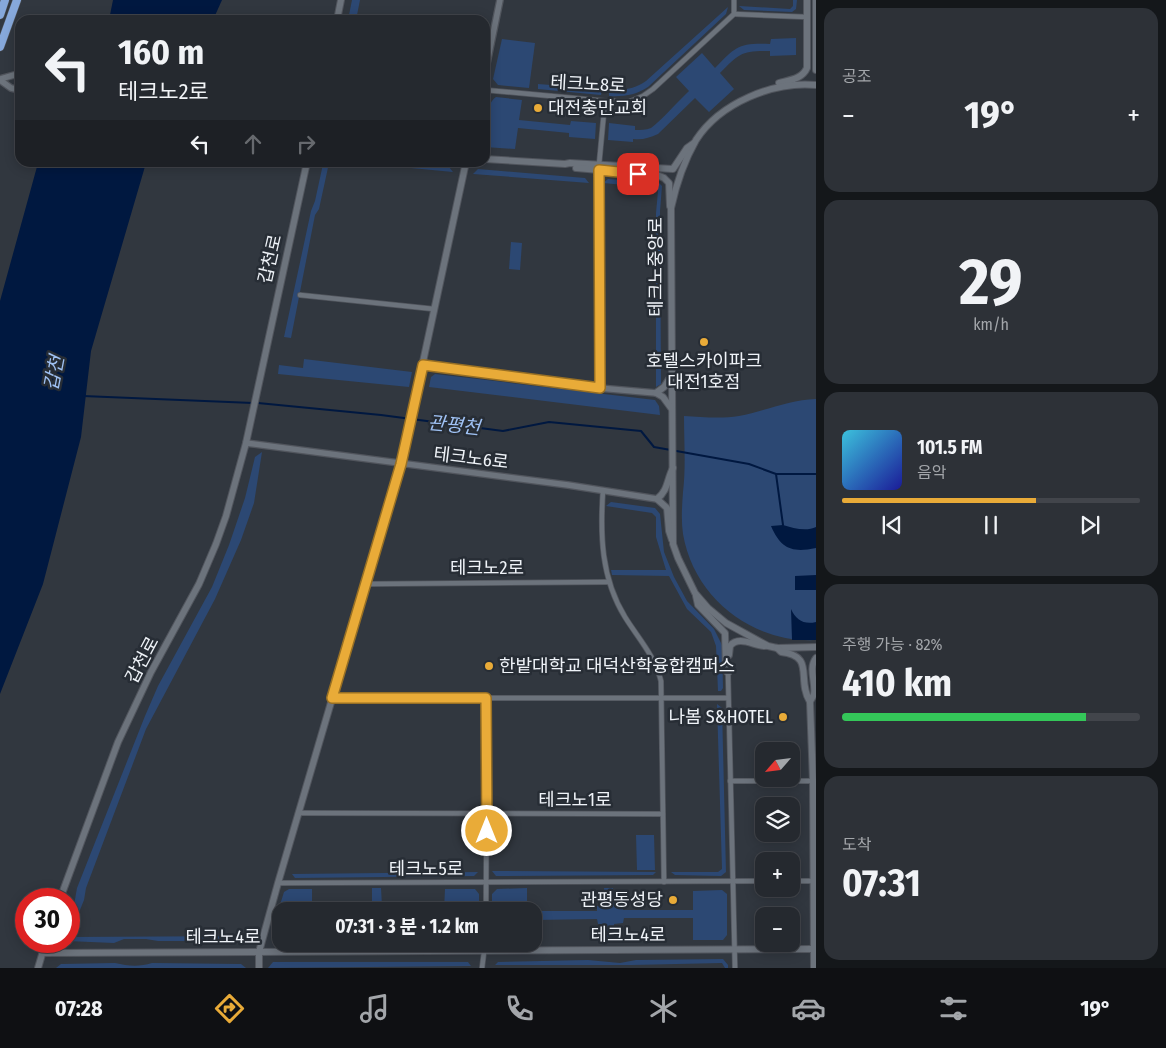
<!DOCTYPE html>
<html lang="ko">
<head>
<meta charset="utf-8">
<style>
  :root { --surface:#25292f; --page:#2d3137; --text:#f1f3f6; --muted:#a3a6aa; --line:#42454b; --accent:#e9ab38 }
  body { margin:0; font-family:"Fira Sans Condensed","Noto Sans KR",sans-serif; background:var(--page); color:var(--text); height:100vh; display:flex; flex-direction:column; font-size:19px; white-space:nowrap }
  * { box-sizing:border-box; margin:0 }
  p { font-size:16px; color:var(--muted) }
  .icon { flex:none; width:28px; height:28px; fill:none; stroke:currentColor; stroke-width:2; stroke-linecap:round; stroke-linejoin:round }
  .map { position:relative; flex:1; overflow:hidden }
  .drawer { display:flex; flex-direction:column; gap:8px; padding:8px; background:#14171a; width:350px }
  .drawer>* { flex:none }
  .banner { position:absolute; left:15px; top:15px; width:475px; height:152px; border-radius:15px; box-shadow:0 2px 12px #0003,0 0 0 1px var(--line); background:#25292f; color:var(--text); overflow:hidden }
  .needle { width:32px; rotate:242deg }
  .controls { position:absolute; left:755px; top:742px; display:grid; gap:10px }
  .controls a { display:grid; place-items:center; width:45px; height:45px; border-radius:10px; background:var(--surface); box-shadow:0 2px 12px #0003,0 0 0 1px var(--line); font-size:25px }
  .speed { position:absolute; left:15px; top:888px; display:flex; gap:10px; font-size:25px; font-weight:700; text-align:center }
  .speed>* { display:grid; place-content:center; width:65px; height:65px; border-radius:50%; background:var(--surface); box-shadow:0 2px 12px #0003,0 0 0 1px var(--line); line-height:1 }
  .speed .limit { border:8px solid #d22; background:#fff; color:#111 }
  .pin { position:absolute; display:grid; place-items:center; width:42px; height:42px; color:#fff; margin:-21px; border-radius:10px; box-shadow:0 2px 8px #0006 }
  .me { position:absolute; width:55px; margin:-28px; rotate:0deg; stroke-linejoin:round; filter:drop-shadow(0 0 4px #0008) }
  .turn { display:flex; align-items:center; gap:18px; height:105px; padding:0 20px; font-size:22px }
  .turn .icon { width:65px; height:65px; stroke-width:2.5 }
  .turn b { display:block; font-size:35px; line-height:42px }
  .lanes { display:flex; align-items:center; height:48px; padding:0 20px; background:#0003; justify-content:center; gap:25px; direction:ltr }
  .lanes .off { opacity:.35 }
  .big { font-size:38px; font-weight:700; line-height:1.1 }
  .drawer .card { flex:1; display:flex; flex-direction:column; justify-content:center; gap:8px; min-width:0; padding:0 18px; border-radius:15px; background:var(--page) }
  .drawer .dial { align-items:center; gap:0 }
  .dial b { font-size:65px; line-height:1 }
  .song { display:flex; align-items:center; gap:15px }
  .cover { width:60px; height:60px; border-radius:8px; background:linear-gradient(135deg,hsl(190 70% 55%),hsl(240 70% 35%)) }
  .played { height:5px; border-radius:2px; background:linear-gradient(90deg,var(--accent) 65%,var(--line) 65%) }
  .keys { display:flex; justify-content:space-around; direction:ltr }
  .heat { display:flex; justify-content:space-between; align-items:center; font-size:28px; direction:ltr }
  .charge { height:8px; border-radius:4px; background:linear-gradient(90deg,#34c759 82%,var(--line) 0) }
  .trip { position:absolute; left:272px; top:902px; width:270px; height:50px; border-radius:15px; background:var(--surface); box-shadow:0 2px 12px #0003,0 0 0 1px var(--line); font-weight:700; line-height:50px; text-align:center }
  .dock { display:flex; height:80px; justify-content:space-around; align-items:center; background:#0f1013; color:var(--muted) }
  .dock .icon { width:35px; height:35px }
  .dock .selected { color:var(--accent) }
  .dock b { font-size:22px; color:var(--text) }
  main { display:flex; flex:1; min-height:0 }
  .map>svg:first-child { display:block }
</style>
</head>
<body>
<main>
<div class="map">
<svg width="816" height="968" viewBox="0 0 816 968">
  <rect width="100%" height="100%" fill="#31373f"/>
  <g fill="#2c4873">
    <path d="M352 0H360L356 20H348Z"/>
    <path d="M793 0H797L796 9 792 12 744 10 739 6 790 9 793 6Z"/>
    <path d="M728 7 726 14 648 87C636 95 623 97 609 96V89C623 91 634 89 646 81Z"/>
    <path d="M796 38V55L770 56V51C741 51 740 53 720 73L734 89 709 112 695 98 658 134C649 138 643 140 633 139V142L608 140 609 123 635 126V130C640 130 646 130 651 128 662 120 678 101 689 91L676 77 702 53 715 68C737 46 738 43 770 44L771 39Z"/>
    <path d="M502 39 535 43 529 88 498 85 493 79Z"/>
    <path d="M538 84 602 89 601 95 538 89Z"/>
    <path d="M496 97 522 100 519 120 570 125 571 121 596 123 595 139 569 137V133L518 128 515 149 485 147C485 135 485 103 496 97Z"/>
    <path d="M325 162H401L449 167 453 172 379 165 364 167 329 163 319 209 315 215 291 338 284 337 311 211 315 201 323 164Z"/>
    <path d="M478 169 585 178 589 183 473 174Z"/>
    <path d="M608 179 659 183 662 186 660 211 661 384 656 387V213L658 191 656 188 603 183Z"/>
    <path d="M511 242 522 243 520 270 509 269Z"/>
    <path d="M304 359 412 372 409 387 278 374 279 365 303 368Z"/>
    <path d="M435 374 655 400 659 406 660 415 429 387 431 377Z"/>
    <path d="M816 399V640C752 643 694 598 683 534 681 520 682 506 683 492 686 467 684 441 684 416 702 417 721 419 739 416 765 411 789 400 816 399Z"/>
    <path d="M262 452 254 503 241 540 215 599 146 729 86 888 84 900 69 937 253 936 247 941H158L146 939H124L114 943 67 941H69V920L74 905 77 888 145 716 158 686 212 587 229 545 245 498 255 457Z"/>
    <path d="M611 502 655 508 660 514 664 552 674 577 687 601 714 629 722 645 723 688 721 691H718L716 646 711 632 687 609 669 576 612 575 611 570H666L656 537V517L652 513 606 506Z"/>
    <path d="M717 704 722 708 726 872 721 876 675 875 671 872H718L722 869Z"/>
    <path d="M636 835H654L655 870H637Z"/>
    <path d="M492 871 656 872 653 875 496 876Z"/>
    <path d="M478 872 474 876 295 878 292 874Z"/>
    <path d="M372 888H381L382 906H390L391 911 444 910 445 889H475L479 894V911H281V940H277L271 934 284 892 289 889H312V911L364 910V906H372Z"/>
    <path d="M527 888V911H597V906H605L604 888H613L614 906 623 905V910H693V891L722 890 727 894V935L723 940H693V918H624L623 923 614 924 615 940H606L605 924H598L597 919 534 920V911H492V894L497 889Z"/>
    <path d="M723 959 728 965V968H725L722 963 632 965H495L498 962 588 960 620 963 636 960Z"/>
    <path d="M273 962H468L471 966 268 968Z"/>
    <path d="M115 963C128 966 139 967 152 963L241 964 246 968H56L61 964Z"/>
  </g>
  <g fill="#001840">
    <path d="M113 0H222L213 20H109Z"/>
    <path d="M38 163H146L91 351 81 437 43 584 0 694V301Z"/>
    <path d="M783 525C793 528 806 532 816 527V548C792 553 781 549 771 526Z"/>
    <path d="M816 575V590H795V576Z"/>
    <path d="M791 609C796 620 804 625 816 622V640H792Z"/>
  </g>
  <g fill="none" stroke-linecap="round" stroke-linejoin="round">
    <g stroke="#001840" stroke-width="2">
      <path d="M83 396 253 403"/>
      <path d="M258 403 381 415 503 431 549 422 641 431 654 447 749 464 776 474H816"/>
      <path d="M776 474 783 525"/>
    </g>
    <defs>
      <g id="minor">
        <path d="M734 14 807 17"/>
        <path d="M485 90 605 101H631L643 96 653 89 734 14V0"/>
        <path d="M599 165 605 101"/>
        <path d="M599 170V388"/>
        <path d="M300 295 434 309"/>
        <path d="M603 490C600 535 601 578 625 617 638 638 655 656 661 681L664 882"/>
        <path d="M367 584 608 582"/>
        <path d="M728 673 735 968"/>
        <path d="M333 698H728"/>
        <path d="M730 781H816"/>
        <path d="M298 813 663 814"/>
        <path d="M791 881H815"/>
        <path d="M278 883 764 881"/>
        <path d="M486 911 487 698"/>
        <path d="M482 968 485 944"/>
      </g>
      <g id="tertiary">
        <path d="M485 73 500 0"/>
        <path d="M0 79 14 75 20 77"/>
        <path d="M0 80 11 88 20 90"/>
        <path d="M423 365 599 388 656 393"/>
        <path d="M246 443 568 485 657 499"/>
      </g>
      <g id="secondary">
        <path d="M816 0V70"/>
        <path d="M337 20 341 0"/>
        <path d="M779 83C790 80 802 79 807 68V0"/>
        <path d="M816 85C773 81 720 103 696 140 684 161 676 185 671 208L673 544 678 558 695 593 708 608 726 623 768 646 777 648 816 647"/>
        <path d="M485 159 565 164 570 163 673 169 687 148 694 143"/>
        <path d="M576 168 657 175 664 178 669 183 670 206"/>
        <path d="M671 408 663 397 656 393 664 387 671 376"/>
        <path d="M672 540 669 531 667 508 657 499C668 491 667 479 673 468"/>
        <path d="M696 596 698 605 725 633 726 671 728 673"/>
        <path d="M777 648 781 652C816 656 796 679 810 702L813 781 814 968"/>
        <path d="M729 655 730 646C739 635 754 646 765 646"/>
        <path d="M810 702C811 699 813 697 814 694 816 683 808 668 816 658"/>
        <path d="M60 899 118 742 151 672 199 584 216 544 226 516 246 443 307 162"/>
        <path d="M43 953 816 949"/>
        <path d="M38 968 46 941"/>
        <path d="M259 968V952L278 883 401 464 466 162"/>
      </g>
      <g id="trunk">
        <path d="M0 15 5 0"/>
        <path d="M0 47 17 0"/>
      </g>
    </defs>
    <use href="#minor" stroke="#51555d" stroke-width="6"/>
    <use href="#tertiary" stroke="#51555d" stroke-width="8"/>
    <use href="#secondary" stroke="#51555d" stroke-width="8"/>
    <use href="#trunk" stroke="#51555d" stroke-width="9"/>
    <use href="#minor" stroke="#6c737c" stroke-width="4.5"/>
    <use href="#tertiary" stroke="#6c737c" stroke-width="5.5"/>
    <use href="#secondary" stroke="#6c737c" stroke-width="6"/>
    <use href="#trunk" stroke="#86a8db" stroke-width="8"/>
  </g>
  <g fill="none" stroke-linecap="round" stroke-linejoin="round">
    <defs>
      <path id="route" d="M487 831 486 698H332L401 464 423 365 600 388 599 170 638 174"/>
    </defs>
    <use href="#route" stroke="#976f24" stroke-width="12"/>
    <use href="#route" stroke="#e9ab38" stroke-width="9"/>
  </g>
  <g fill="#e9ab38" stroke="#272d35" stroke-width="2">
    <circle cx="538" cy="108" r="5"/>
    <circle cx="704" cy="342" r="5"/>
    <circle cx="489" cy="666" r="5"/>
    <circle cx="783" cy="717" r="5"/>
    <circle cx="673" cy="900" r="5"/>
  </g>
  <g text-anchor="middle" dominant-baseline="central" stroke-width="5" stroke-linejoin="round" paint-order="stroke">
    <g font-size="18" fill="#eff3f8" stroke="#272d35">
      <text transform="translate(588 84) rotate(3)">테크노8로</text>
      <text transform="translate(270 259) rotate(-77)">갑천로</text>
      <text transform="translate(656 267) rotate(-90)">테크노중앙로</text>
      <text transform="translate(471 458) rotate(7)">테크노6로</text>
      <text x="487" y="568">테크노2로</text>
      <text transform="translate(142 660) rotate(-62)">갑천로</text>
      <text x="575" y="800">테크노1로</text>
      <text x="426" y="869">테크노5로</text>
      <text x="628" y="935">테크노4로</text>
      <text x="223" y="937">테크노4로</text>
    </g>
    <g font-size="18" fill="#eff3f8" stroke="#272d35" text-anchor="start">
      <text x="548" y="108">대전충만교회</text>
      <text x="704" y="361" text-anchor="middle">호텔스카이파크<tspan x="704" dy="21">대전1호점</tspan></text>
      <text x="499" y="666">한밭대학교 대덕산학융합캠퍼스</text>
      <text x="773" y="717" text-anchor="end">나봄 S&amp;HOTEL</text>
      <text x="663" y="900" text-anchor="end">관평동성당</text>
    </g>
    <g font-size="19" font-style="italic" fill="#9fc1f3" stroke="#272d35">
      <text transform="translate(54 373) rotate(-79)">갑천</text>
      <text transform="translate(454 425) rotate(6)">관평천</text>
    </g>
  </g>
</svg>
<div class="controls">
<a><svg class="needle" viewBox="-14 -14 28 28"><path d="M0-13l5 13h-10z" fill="#e53935"/><path d="M0 13l5-13h-10z" fill="#a3a6aa"/></svg></a>
<a><svg class="icon" aria-label="layers" viewBox="0 0 24 24"><path d="M12 4l9 5-9 5-9-5zM3 14l9 5 9-5"/></svg></a>
<a>+</a>
<a>−</a>
</div>
<div class="speed"><div class="limit">30</div></div>
<div class="pin" style="left:638px;top:174px;background:#d93025"><svg class="icon" aria-label="arrive" viewBox="0 0 24 24"><path d="M6 21V4h12l-3 4 3 4H6"/></svg></div>
<svg class="me" style="left:487px;top:831px" viewBox="-20 -20 40 40"><circle r="17" fill="#e9ab38" stroke="#fff" stroke-width="3"/><path d="M0-11L8 9 0 5-8 9z" fill="#fff"/></svg>
<div class="trip">07:31 · 3 분 · 1.2 km</div>
<div class="banner">
<div class="turn"><svg class="icon" aria-label="left" viewBox="0 0 24 24"><path d="M17 20v-9H6M10 6l-5 5 5 5"/></svg><div><b>160 m</b>테크노2로</div></div>
<div class="lanes"><svg class="icon" aria-label="left" viewBox="0 0 24 24"><path d="M17 20v-9H6M10 6l-5 5 5 5"/></svg><svg class="icon off" aria-label="ahead" viewBox="0 0 24 24"><path d="M12 20V5M6 11l6-6 6 6"/></svg><svg class="icon off" aria-label="right" viewBox="0 0 24 24"><path d="M7 20v-9h11M14 6l5 5-5 5"/></svg></div>
</div>
</div>
<section class="drawer">
<div class="card"><p>공조</p>
<div class="heat"><a>−</a><b class="big">19°</b><a>+</a></div>
</div>
<div class="card dial"><b>29</b><p>km/h</p></div>
<div class="card">
<div class="song"><i class="cover"></i><div><b>101.5 FM</b><p>음악</p></div></div>
<div class="played"></div>
<div class="keys"><svg class="icon" aria-label="previous" viewBox="0 0 24 24"><path d="M18 5L8 12l10 7zM5 5v14"/></svg><svg class="icon" aria-label="pause" viewBox="0 0 24 24"><path d="M8 5v14M16 5v14"/></svg><svg class="icon" aria-label="next" viewBox="0 0 24 24"><path d="M6 5l10 7-10 7zM19 5v14"/></svg></div>
</div>
<div class="card"><p>주행 가능 · 82%</p><b class="big">410 km</b><div class="charge"></div></div>
<div class="card"><p>도착</p><b class="big">07:31</b></div>
</section>
</main>
<nav class="dock">
<b>07:28</b>
<svg class="icon selected" aria-label="directions" viewBox="0 0 24 24"><path d="M12 3l9 9-9 9-9-9zM9 14v-3h6M13 9l2 2-2 2"/></svg>
<svg class="icon" aria-label="music" viewBox="0 0 24 24"><path d="M9 18V5l10-2v13"/><circle cx="6" cy="18" r="3"/><circle cx="16" cy="16" r="3"/></svg>
<svg class="icon" aria-label="phone" viewBox="0 0 24 24"><path d="M5 4h4l2 5-3 2q2 4 5 5l2-3 5 2v4C11 20 4 13 5 4z"/></svg>
<svg class="icon" aria-label="climate" viewBox="0 0 24 24"><path d="M12 3v18M4 7l16 10M4 17L20 7"/></svg>
<svg class="icon" aria-label="car" viewBox="0 0 24 24"><path d="M5 17H2v-5l4-1 3-4h7l3 4 3 1v5h-3M9 17h6M6 11h13"/><circle cx="7" cy="17" r="2"/><circle cx="17" cy="17" r="2"/></svg>
<svg class="icon" aria-label="filters" viewBox="0 0 24 24"><path d="M4 7h16M4 17h16"/><circle cx="9" cy="7" r="2"/><circle cx="15" cy="17" r="2"/></svg>
<b>19°</b>
</nav>
</body>
</html>
